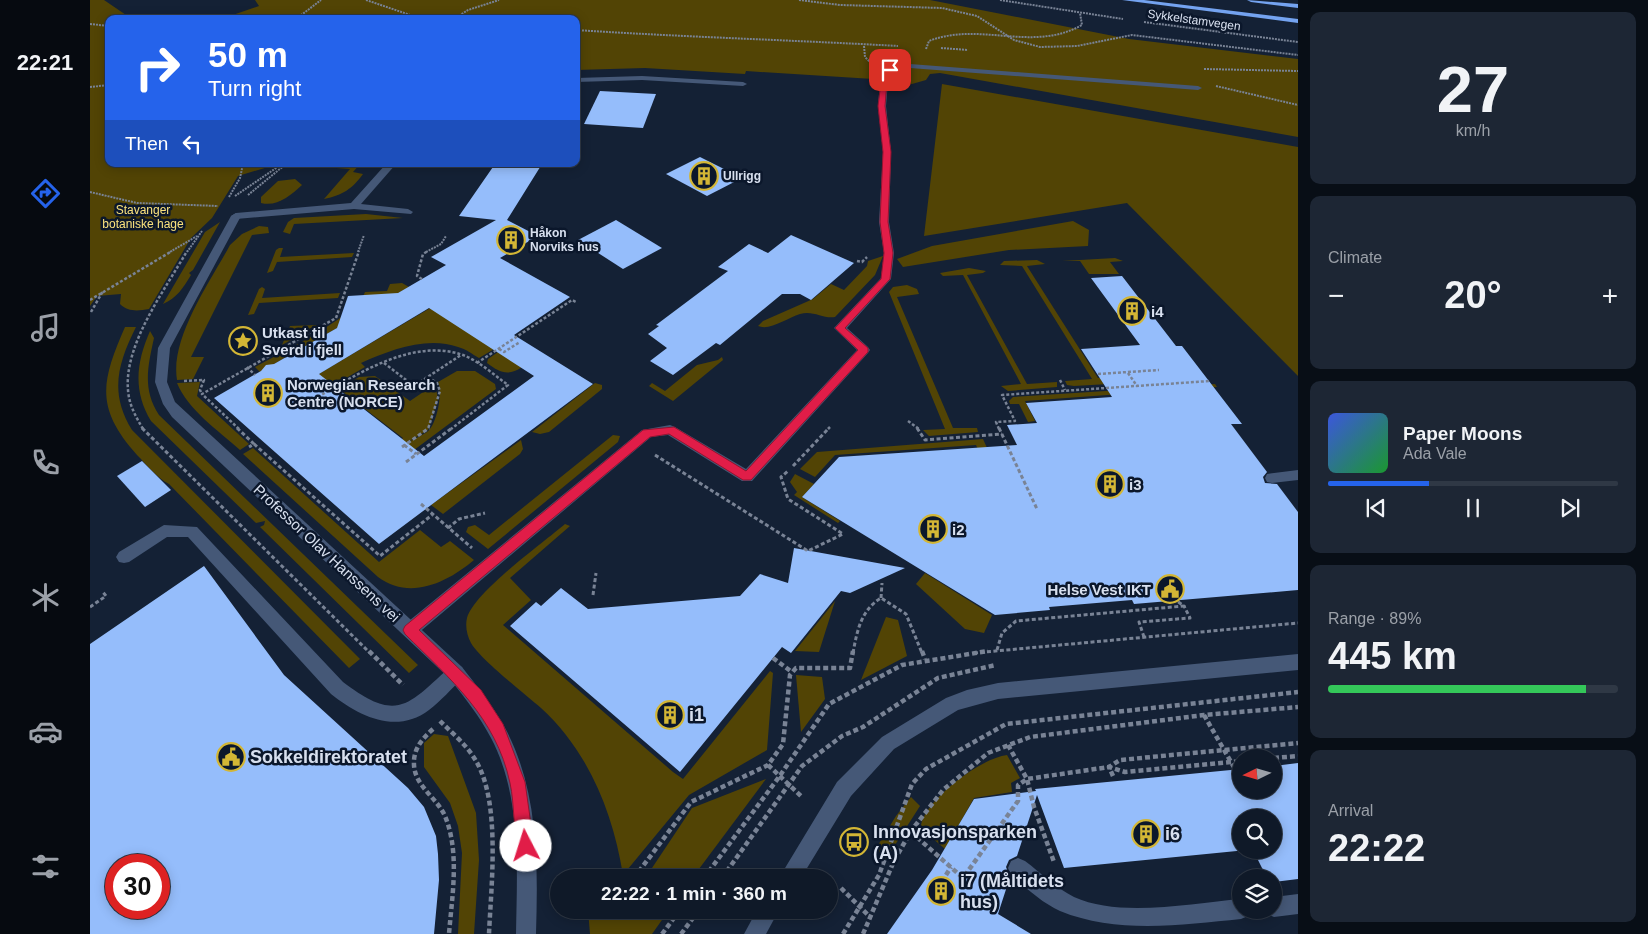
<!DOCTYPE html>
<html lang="en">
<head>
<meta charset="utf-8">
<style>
  :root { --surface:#0f1928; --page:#1d2634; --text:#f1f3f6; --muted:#9ba0a8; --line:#2f3845; --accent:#2563eb }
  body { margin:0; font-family:Helvetica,sans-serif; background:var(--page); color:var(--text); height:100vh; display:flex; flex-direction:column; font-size:19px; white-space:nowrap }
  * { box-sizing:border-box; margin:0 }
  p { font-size:16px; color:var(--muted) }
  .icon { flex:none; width:28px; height:28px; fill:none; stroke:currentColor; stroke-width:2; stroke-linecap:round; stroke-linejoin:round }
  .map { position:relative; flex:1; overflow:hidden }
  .side { display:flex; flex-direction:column; gap:12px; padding:12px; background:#080e16; width:350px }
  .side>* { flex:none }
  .guide { position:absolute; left:15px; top:15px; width:475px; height:152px; border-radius:10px; box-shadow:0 2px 12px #0003,0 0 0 1px var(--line); background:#2563eb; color:#fff; overflow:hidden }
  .needle { width:32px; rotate:265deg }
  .buttons { position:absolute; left:1142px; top:749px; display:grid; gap:10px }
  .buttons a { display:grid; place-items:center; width:50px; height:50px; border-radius:50%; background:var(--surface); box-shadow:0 2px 12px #0003,0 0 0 1px var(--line); font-size:25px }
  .speed { position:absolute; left:15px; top:854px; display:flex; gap:10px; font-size:25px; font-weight:700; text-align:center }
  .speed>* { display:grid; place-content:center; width:65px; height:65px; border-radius:50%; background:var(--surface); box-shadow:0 2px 12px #0003,0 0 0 1px var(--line); line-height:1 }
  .speed .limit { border:8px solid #d22; background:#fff; color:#111 }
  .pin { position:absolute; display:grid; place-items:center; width:42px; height:42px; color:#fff; margin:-21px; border-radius:10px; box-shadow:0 2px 8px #0006 }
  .me { position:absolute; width:55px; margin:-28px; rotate:355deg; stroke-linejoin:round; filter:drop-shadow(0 0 4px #0008) }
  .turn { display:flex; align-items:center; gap:18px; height:105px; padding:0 20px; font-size:22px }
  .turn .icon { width:65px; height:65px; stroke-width:2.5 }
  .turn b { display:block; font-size:35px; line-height:42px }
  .then { display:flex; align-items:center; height:48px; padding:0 20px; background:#0003; gap:10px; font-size:19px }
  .big { font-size:38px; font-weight:800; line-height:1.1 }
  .side .widget { flex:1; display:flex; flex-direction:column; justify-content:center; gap:8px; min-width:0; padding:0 18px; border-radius:10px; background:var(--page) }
  .side .dial { align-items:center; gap:0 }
  .dial b { font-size:65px; line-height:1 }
  .song { display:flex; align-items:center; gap:15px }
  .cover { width:60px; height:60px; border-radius:8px; background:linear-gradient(135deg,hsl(230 70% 55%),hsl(130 70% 35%)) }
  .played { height:5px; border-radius:2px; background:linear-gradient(90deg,var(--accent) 35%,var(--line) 35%) }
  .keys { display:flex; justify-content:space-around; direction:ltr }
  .heat { display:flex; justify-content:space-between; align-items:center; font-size:28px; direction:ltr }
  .charge { height:8px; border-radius:4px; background:linear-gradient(90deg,#34c759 89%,var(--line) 0) }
  .trip { position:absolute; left:460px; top:869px; width:288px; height:50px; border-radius:25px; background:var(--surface); box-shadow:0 2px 12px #0003,0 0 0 1px var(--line); font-weight:800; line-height:50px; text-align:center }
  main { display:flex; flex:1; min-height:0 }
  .tab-bar { display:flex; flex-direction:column; width:90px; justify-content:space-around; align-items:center; background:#060a10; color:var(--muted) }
  .tab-bar .icon { width:35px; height:35px }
  .tab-bar .active { color:var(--accent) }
  .tab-bar b { font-size:22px; color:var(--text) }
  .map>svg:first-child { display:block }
</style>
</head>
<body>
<main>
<nav class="tab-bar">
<b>22:21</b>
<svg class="icon active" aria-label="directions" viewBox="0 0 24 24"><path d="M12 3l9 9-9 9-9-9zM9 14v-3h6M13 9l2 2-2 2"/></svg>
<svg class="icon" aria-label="music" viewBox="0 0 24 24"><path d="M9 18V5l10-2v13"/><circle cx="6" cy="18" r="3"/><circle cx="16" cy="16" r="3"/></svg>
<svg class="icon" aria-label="phone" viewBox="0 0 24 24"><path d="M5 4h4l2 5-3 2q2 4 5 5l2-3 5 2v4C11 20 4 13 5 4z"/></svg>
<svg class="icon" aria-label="climate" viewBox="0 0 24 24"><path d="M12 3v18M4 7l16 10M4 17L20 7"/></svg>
<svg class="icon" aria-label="car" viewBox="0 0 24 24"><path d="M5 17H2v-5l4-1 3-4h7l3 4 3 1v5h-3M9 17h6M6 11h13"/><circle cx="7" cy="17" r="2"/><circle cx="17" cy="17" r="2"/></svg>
<svg class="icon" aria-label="filters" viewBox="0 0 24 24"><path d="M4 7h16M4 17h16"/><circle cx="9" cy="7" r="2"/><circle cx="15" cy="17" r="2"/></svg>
</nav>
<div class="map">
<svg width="1208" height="934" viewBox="0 0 1208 934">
  <rect width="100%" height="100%" fill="#142135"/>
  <g fill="#524405">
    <path d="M0 0H14L39 17 134 18 169 6 165 0H840L1039 39 1208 59V137L850 73 840 74 836 80 822 84 783 79 656 71 655 74 555 68 486 70V19H19V164H188L148 176 122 218 101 238 59 309C48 311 38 312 30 304L31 294 7 296 0 306Z"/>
    <path d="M852 84 1208 147V376L1037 203 834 236Z"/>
    <path d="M231 164H270L263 172 273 174C262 189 253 195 234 199L260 169 233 167Z"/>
    <path d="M205 179 212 185C200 196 187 207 171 203V197L188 181Z"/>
    <path d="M276 214 313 218 204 224 200 234 193 232 198 222 204 218Z"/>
    <path d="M983 221 999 230 998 246 919 250 813 267 807 259 842 246Z"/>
    <path d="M130 222 103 270 99 273 101 275C93 288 87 298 73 304L115 232Z"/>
    <path d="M169 226 178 227 179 233 162 235 101 357H114L103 379 87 380C80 338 120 282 140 245L152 234Z"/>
    <path d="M189 248H193L190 257 264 253 262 257 187 262 183 271 177 273 186 250Z"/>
    <path d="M793 256 785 275 745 317C733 319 723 310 710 314 697 318 680 331 668 326L673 321 723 299 741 284 754 290 777 266 778 261Z"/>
    <path d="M1025 258 1033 261 1020 262 1029 274H999L990 261H972Z"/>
    <path d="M947 260 955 264 937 266 1008 378 1037 377 1036 383 984 386 977 385 975 381 1002 379 932 266 910 265 914 261Z"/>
    <path d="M879 268 896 271 893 273 877 275 937 384 967 382V387L918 391 911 386 931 384 873 275 853 276 850 273Z"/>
    <path d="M312 283 319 287 170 372 165 367C189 354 267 316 275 292L297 291 300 284Z"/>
    <path d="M817 285 827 289 829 294 807 297 863 428H887L888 432 839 436 833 430 855 429 799 292 803 287Z"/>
    <path d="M172 287 175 289 172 298 250 293 248 298 169 303 164 314 158 315 169 289Z"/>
    <path d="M342 307 406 348 389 358C382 354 376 349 368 347 337 336 300 350 271 363L275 367 244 385 240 382 222 392 212 384Z"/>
    <path d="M228 325 192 345 200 326Z"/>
    <path d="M35 327H46C28 363 19 393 42 430L270 659 259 668 79 484C67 478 57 465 47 455 5 408 11 382 35 327Z"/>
    <path d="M60 331 64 338C58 366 52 389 69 415L328 665 319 673 170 527 174 525 175 521 166 523 61 421C43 391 46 363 60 331Z"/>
    <path d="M408 352 432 367C418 377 409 372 397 363L398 359Z"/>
    <path d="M632 357 633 360 583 401 559 386 562 383 575 391 607 365 628 360Z"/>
    <path d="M367 371H385L405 384 406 389 324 450 316 444C323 439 331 436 337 432 347 425 353 392 348 382Z"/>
    <path d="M285 376 320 401 345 384 348 399 338 430 311 446 308 443 313 438 249 389 269 377Z"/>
    <path d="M110 382 107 396 159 444 150 450C128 430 98 410 87 383Z"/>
    <path d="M505 383 512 385V389L459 432 450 434 442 432Z"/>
    <path d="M1125 384 1127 387 935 401 945 421 938 422 929 404H920L919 401 923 397Z"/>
    <path d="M523 435 530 436 528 442 398 549 376 532 378 527 385 525 399 535Z"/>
    <path d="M893 439 920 499 910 500 886 445 745 455 725 477 710 469 727 452Z"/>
    <path d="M431 440 433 449 430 454 353 514 341 505Z"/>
    <path d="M163 448 289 562 330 530 351 547 360 541 384 560C358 582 320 601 288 577L153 454Z"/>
    <path d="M705 474 724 484 712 497 750 521 748 523 704 495 707 492 700 482Z"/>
    <path d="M475 524 480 526 420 578 441 600 413 625 583 772 593 779 680 671 683 673 677 750 599 795 533 875C523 813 499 752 451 708 434 693 391 660 381 643 377 636 375 626 377 618 384 592 453 543 475 524Z"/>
    <path d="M835 573 902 615 894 633 875 629 826 584Z"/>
    <path d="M745 601 729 652 705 651Z"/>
    <path d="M796 617 808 620 817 656 771 680Z"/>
    <path d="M706 675 732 677 735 699 711 732Z"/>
    <path d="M344 734 358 736 386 813 389 860 384 934H368L372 853 368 826 360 803 334 767V743Z"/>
    <path d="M917 755 930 778 921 783 922 792 884 798 855 849 834 831 831 825C836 799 891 758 917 755Z"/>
    <path d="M676 779 603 877H556L602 808Z"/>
    <path d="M821 797 830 806 796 859 785 850 806 816Z"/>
    <path d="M498 910H579L562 934H500Z"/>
  </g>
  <g fill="#95bdfb" fill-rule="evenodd">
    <path d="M510 91 566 94 553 128 494 124Z"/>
    <path d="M610 157 652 178 617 196 576 174Z"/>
    <path d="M405 164H452L417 220 448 236 410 258 480 297 424 335 503 384 289 544 124 398 171 371 176 365 184 364 247 328 258 296 308 293 356 265 341 257 406 220 369 216ZM339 308 444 376 334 456 229 374Z"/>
    <path d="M526 220 572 248 533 269 488 240Z"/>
    <path d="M701 235 764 263 721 300 710 294H692L630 345 626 343 583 375 560 361 577 348 558 334 569 326 566 325 638 271 628 267 659 244 678 253Z"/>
    <path d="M1032 276 1086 346H1092L1152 424H1141L1177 472 1173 477 1175 483 1187 484 1208 512V590L1044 604 1042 600 959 607 960 610 905 615 712 497 749 457 927 445 917 425 947 423 936 403 1022 397 991 349 1050 345 1001 278Z"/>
    <path d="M52 461 81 490 55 507 27 476Z"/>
    <path d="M704 548 815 568 760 593 751 591 701 653 692 647 590 772 420 626 446 602 451 606 471 588 498 609 650 596 670 574 698 583Z"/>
    <path d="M114 566 194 675 318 788 334 807 346 836 348 854 349 880 344 934H0V644ZM26 865H69V908H26Z"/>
    <path d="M1208 763V879L1184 882V878H1177L1163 850H1184V818H1151V850H1157L974 868 947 795 927 856 919 860 916 867 920 877 908 914 941 934H797L842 870 884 799 946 791 945 789 1151 769V790H1184V766Z"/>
  </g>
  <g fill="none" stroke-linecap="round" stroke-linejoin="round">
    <g stroke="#798395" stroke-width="2" stroke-dasharray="2 1" stroke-linecap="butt">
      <path d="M276 0 332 19"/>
      <path d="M709 0 750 5 852 8 887 16 924 40 950 47 987 46 1042 35 1208 55"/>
      <path d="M910 0 1033 19"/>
      <path d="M206 19 231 0"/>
      <path d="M364 19 378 10 409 0"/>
      <path d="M1054 22 1208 42"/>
      <path d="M0 24 19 26"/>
      <path d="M486 30C593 37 701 40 808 46"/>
      <path d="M774 46 775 57 781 63"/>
      <path d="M851 48 878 50"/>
      <path d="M836 49 839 41C890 21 942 53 992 25L990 13"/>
      <path d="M1114 69 1208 71"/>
      <path d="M1126 86 1208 105"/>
      <path d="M0 87 19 85"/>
      <path d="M0 192 47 203 128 206"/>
      <path d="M158 195 196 164"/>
      <path d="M145 196 192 164"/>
      <path d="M139 197 150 178 153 164"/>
      <path d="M80 252 107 236"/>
      <path d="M97 252 112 231"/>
      <path d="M268 252 274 235"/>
      <path d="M336 252 351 244 356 236"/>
    </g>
    <g stroke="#798395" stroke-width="2.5" stroke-dasharray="3 2" stroke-linecap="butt">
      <path d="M767 261 772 262 777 257"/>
      <path d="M332 279 327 276 333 254 338 251"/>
      <path d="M0 300 82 251"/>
      <path d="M1 312 13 291"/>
      <path d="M409 349 414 352 430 342"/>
      <path d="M294 363 324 386 371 355"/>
      <path d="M387 363 482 300 486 302"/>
      <path d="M157 367 165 375"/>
      <path d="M1038 373 1047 386"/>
      <path d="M1008 374 1069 370"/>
      <path d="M338 377 347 383 350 391 338 429"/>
      <path d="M970 380 975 390"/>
      <path d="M94 381 114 380 110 390 112 394"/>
      <path d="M228 397C269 373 323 338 373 355 389 361 404 375 418 385L361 429"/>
      <path d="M818 421 829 429"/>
      <path d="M53 429C46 417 39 405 38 390 34 344 75 290 97 251"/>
      <path d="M149 429 112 394 246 318 269 251"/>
      <path d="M738 429 740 427"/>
      <path d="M909 429 906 422 925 421 912 395 1120 381"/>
    </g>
    <g stroke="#798395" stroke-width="3" stroke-dasharray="4 2.5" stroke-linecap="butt">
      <path d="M52 428 280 653"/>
      <path d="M147 428 164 444 159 447"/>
      <path d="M827 428 835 440 912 434"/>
      <path d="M909 428 947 509"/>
      <path d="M164 444 290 556 342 515"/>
      <path d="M314 445 326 454"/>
      <path d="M312 447 339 428"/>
      <path d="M565 455 718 551 753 534 698 499 691 477 698 471"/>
      <path d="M316 462 362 428"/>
      <path d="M703 466 739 428"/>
      <path d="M331 504 382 548"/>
      <path d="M358 528 369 519 395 513"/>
      <path d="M503 595 506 573"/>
      <path d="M791 598 792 583"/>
      <path d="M0 607 16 596 12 591"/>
      <path d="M1054 637 1049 622 1100 618 1094 606"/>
      <path d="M907 650 912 633 926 621 1094 606 1087 601"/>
      <path d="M763 653C767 631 771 610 791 598L816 614 832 653"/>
      <path d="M884 653 1208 623"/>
    </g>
    <g stroke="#798395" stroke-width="4.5" stroke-dasharray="5 3" stroke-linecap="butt">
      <path d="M279 651 313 685"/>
      <path d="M832 651 835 659"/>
      <path d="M683 658 702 672"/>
      <path d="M1114 715 1145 769"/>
      <path d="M350 721C362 733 377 745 386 761 411 803 401 886 399 934"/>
      <path d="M343 729C332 739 323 749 324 765 325 786 347 798 355 816 370 853 362 896 359 934"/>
      <path d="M918 745 937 779 944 807 964 862"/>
      <path d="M1184 758 1208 756"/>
      <path d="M678 765 712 797"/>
      <path d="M1023 776 1019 767 1030 760 1208 743"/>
      <path d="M821 832 873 878 928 801V785L937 779 1019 767 1035 772 1151 761"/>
      <path d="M856 875 861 867"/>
      <path d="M544 878 601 802 678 765 693 744 700 675 706 668H760L763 651"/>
      <path d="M614 878 689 777 739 704 812 665 898 651"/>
      <path d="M632 878 712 766 752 736 773 727 848 678 906 665"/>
      <path d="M751 888 781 918"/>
      <path d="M572 934 590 910"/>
      <path d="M591 934 609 910"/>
      <path d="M753 934 789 875 822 784 836 769 916 724 1208 692"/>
      <path d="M773 934 804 861 821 831 853 790 898 753 940 737 1114 715 1208 707"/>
    </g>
    <g fill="#455877" fill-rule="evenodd">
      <path d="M820 64 1108 86 1112 88 1108 90 820 68 804 70 798 82 796 106 801 152 799 222 804 253 801 279 757 328 778 347 780 350 778 353 662 481H652L578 435 561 437 326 635 320 637 314 635 312 630 314 625 552 430 580 425 585 427 656 469 767 350 744 328 791 278 794 253 789 222 793 152 788 106 790 82 798 66Z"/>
      <path d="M552 76 653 82 657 84 653 86 552 80 486 82V78Z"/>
      <path d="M296 164H306L271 204 318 209 323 212 321 214 264 209 146 219 141 216 146 213 261 203Z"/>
      <path d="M1208 470V480L1182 483 1177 482 1175 478 1177 474Z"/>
      <path d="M74 525 107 527 253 682C307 723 317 706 360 667L366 665 372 667 374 673 372 679C361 689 351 701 339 710 306 735 269 716 241 694L98 537H77L39 562 34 563 29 562 26 557 29 552Z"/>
      <path d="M1208 654V670L908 699 868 710 804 749 761 796 711 878H689L747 782 792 737 856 698 877 690 908 683Z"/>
      <path d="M928 858 935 861C951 873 966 888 984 897 1030 918 1102 903 1151 899V910H1161L1158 916 1151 919C1092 925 1026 934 970 911 952 903 936 888 921 875L918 868 921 861Z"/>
      <path d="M1208 894V914L1184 917 1177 914 1175 910H1184V897Z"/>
      <path d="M667 910H689L676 934H654Z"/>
    </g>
    <path fill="#455877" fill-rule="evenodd" d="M146 213 151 216 80 348 77 382 85 402 372 667C387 686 402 705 414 726 449 790 448 864 446 934H426C427 870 432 797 401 738 390 717 375 698 360 679L82 417 73 404 65 382 68 348 141 216Z"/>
    <g fill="#74a3f0" fill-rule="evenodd">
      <path d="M1032 0H1054L1208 19V23Z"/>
      <path d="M1157 0 1208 4V8L1161 2Z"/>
    </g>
  </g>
  <path fill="#e11d48" stroke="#92132f" d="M797 68 803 70 797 82 795 106 801 152 798 222 803 253 800 279 755 328 778 348V352L661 480H653L579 434 560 437 329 630 391 690 413 724 435 782 444 846 442 852 436 854 431 852C422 831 425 805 420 783 406 717 360 679 315 634L313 630 315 626 553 430 584 427 656 471 768 350 745 328 791 279 794 253 790 222 793 152 788 106 791 82Z"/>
  <defs>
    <symbol id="building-ring" viewBox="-11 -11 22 22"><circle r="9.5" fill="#0b172b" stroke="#d3b635" stroke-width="1.5"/><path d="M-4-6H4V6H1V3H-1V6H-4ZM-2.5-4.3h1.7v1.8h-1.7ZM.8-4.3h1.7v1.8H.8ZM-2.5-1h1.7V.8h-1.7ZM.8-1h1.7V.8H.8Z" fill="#d3b635"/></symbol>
    <symbol id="sight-ring" viewBox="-11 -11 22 22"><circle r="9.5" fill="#0b172b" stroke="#d3b635" stroke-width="1.5"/><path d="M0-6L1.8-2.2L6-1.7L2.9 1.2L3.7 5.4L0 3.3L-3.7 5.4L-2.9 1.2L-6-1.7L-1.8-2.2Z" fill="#d3b635"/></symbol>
    <symbol id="civic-ring" viewBox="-11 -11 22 22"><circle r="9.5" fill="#0b172b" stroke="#d3b635" stroke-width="1.5"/><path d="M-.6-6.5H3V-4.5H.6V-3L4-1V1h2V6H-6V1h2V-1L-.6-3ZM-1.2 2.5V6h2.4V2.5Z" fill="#d3b635"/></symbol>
    <symbol id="bus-ring" viewBox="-11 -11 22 22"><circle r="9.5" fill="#0b172b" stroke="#d3b635" stroke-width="1.5"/><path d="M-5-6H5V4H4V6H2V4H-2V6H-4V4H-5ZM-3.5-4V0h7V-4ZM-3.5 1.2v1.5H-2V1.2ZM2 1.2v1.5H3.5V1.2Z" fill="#d3b635"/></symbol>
  </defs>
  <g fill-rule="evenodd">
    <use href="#building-ring" x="598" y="160" width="32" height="32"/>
    <use href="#building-ring" x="405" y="224" width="32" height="32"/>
    <use href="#building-ring" x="1026" y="295" width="32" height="32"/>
    <use href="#sight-ring" x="137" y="325" width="32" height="32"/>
    <use href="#building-ring" x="162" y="377" width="32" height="32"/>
    <use href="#building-ring" x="1004" y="468" width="32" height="32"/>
    <use href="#building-ring" x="827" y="513" width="32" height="32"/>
    <use href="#civic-ring" x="1064" y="573" width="32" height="32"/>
    <use href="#building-ring" x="564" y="699" width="32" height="32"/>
    <use href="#civic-ring" x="125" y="741" width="32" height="32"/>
    <use href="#building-ring" x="1040" y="818" width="32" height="32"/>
    <use href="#bus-ring" x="748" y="826" width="32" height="32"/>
    <use href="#building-ring" x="835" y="875" width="32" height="32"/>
  </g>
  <g text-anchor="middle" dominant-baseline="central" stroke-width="5" stroke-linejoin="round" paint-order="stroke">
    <g font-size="12" fill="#d8e0ef" stroke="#0b172b">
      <text transform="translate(1104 20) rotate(8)">Sykkelstamvegen</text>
    </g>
    <g font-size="12" font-weight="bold" fill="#d8e0ef" stroke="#0b172b" text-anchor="start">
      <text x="633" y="176">Ullrigg</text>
      <text x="440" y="233">Håkon<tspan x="440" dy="14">Norviks hus</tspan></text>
    </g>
    <g font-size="12" fill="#fae27d" stroke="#0b172b">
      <text x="53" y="210">Stavanger<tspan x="53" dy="14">botaniske hage</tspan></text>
    </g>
    <g font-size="15" font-weight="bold" fill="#d8e0ef" stroke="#0b172b" text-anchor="start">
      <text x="1061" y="311">i4</text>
      <text x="172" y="332">Utkast til<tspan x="172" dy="17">Sverd i fjell</tspan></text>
      <text x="197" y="384">Norwegian Research<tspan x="197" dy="17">Centre (NORCE)</tspan></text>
      <text x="1039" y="484">i3</text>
      <text x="862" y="529">i2</text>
      <text x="1061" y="589" text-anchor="end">Helse Vest IKT</text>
    </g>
    <g font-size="15" fill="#d8e0ef" stroke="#0b172b">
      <text transform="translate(237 553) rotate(43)">Professor Olav Hanssens vei</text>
    </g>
    <g font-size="18" font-weight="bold" fill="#d8e0ef" stroke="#0b172b" text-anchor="start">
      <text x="599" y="715">i1</text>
      <text x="160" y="757">Sokkeldirektoratet</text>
      <text x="783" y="832">Innovasjonsparken<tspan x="783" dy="21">(A)</tspan></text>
      <text x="1075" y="834">i6</text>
      <text x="870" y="881">i7 (Måltidets<tspan x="870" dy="21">hus)</tspan></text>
    </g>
  </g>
</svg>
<div class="buttons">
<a><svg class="needle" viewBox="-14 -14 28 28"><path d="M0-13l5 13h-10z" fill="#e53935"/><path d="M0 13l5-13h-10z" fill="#9ba0a8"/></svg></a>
<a><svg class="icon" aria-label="search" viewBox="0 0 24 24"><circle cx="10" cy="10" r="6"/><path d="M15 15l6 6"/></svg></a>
<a><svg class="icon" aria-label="layers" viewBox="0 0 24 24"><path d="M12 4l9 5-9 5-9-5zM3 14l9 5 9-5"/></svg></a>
</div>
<div class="speed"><div class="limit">30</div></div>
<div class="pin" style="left:800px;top:70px;background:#d93025"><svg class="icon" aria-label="arrive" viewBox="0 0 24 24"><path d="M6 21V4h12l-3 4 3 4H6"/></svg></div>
<svg class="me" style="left:436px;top:846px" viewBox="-20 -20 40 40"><circle r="19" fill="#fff"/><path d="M0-13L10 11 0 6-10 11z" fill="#e11d48"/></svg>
<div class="trip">22:22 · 1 min · 360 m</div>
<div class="guide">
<div class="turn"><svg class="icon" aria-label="right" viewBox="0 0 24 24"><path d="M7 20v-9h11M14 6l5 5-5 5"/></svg><div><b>50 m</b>Turn right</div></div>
<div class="then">Then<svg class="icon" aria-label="left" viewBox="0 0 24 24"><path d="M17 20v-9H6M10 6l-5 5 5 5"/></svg></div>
</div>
</div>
<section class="side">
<div class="widget dial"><b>27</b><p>km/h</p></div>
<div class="widget"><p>Climate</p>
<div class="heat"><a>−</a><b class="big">20°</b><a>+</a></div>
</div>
<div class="widget">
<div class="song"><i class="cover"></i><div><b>Paper Moons</b><p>Ada Vale</p></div></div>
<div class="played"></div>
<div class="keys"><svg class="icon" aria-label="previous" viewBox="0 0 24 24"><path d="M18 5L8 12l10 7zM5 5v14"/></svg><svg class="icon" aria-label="pause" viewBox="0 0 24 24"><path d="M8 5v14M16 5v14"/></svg><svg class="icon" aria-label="next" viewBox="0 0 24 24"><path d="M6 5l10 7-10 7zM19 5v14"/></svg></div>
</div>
<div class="widget"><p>Range · 89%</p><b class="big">445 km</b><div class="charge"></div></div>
<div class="widget"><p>Arrival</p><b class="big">22:22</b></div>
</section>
</main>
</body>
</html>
